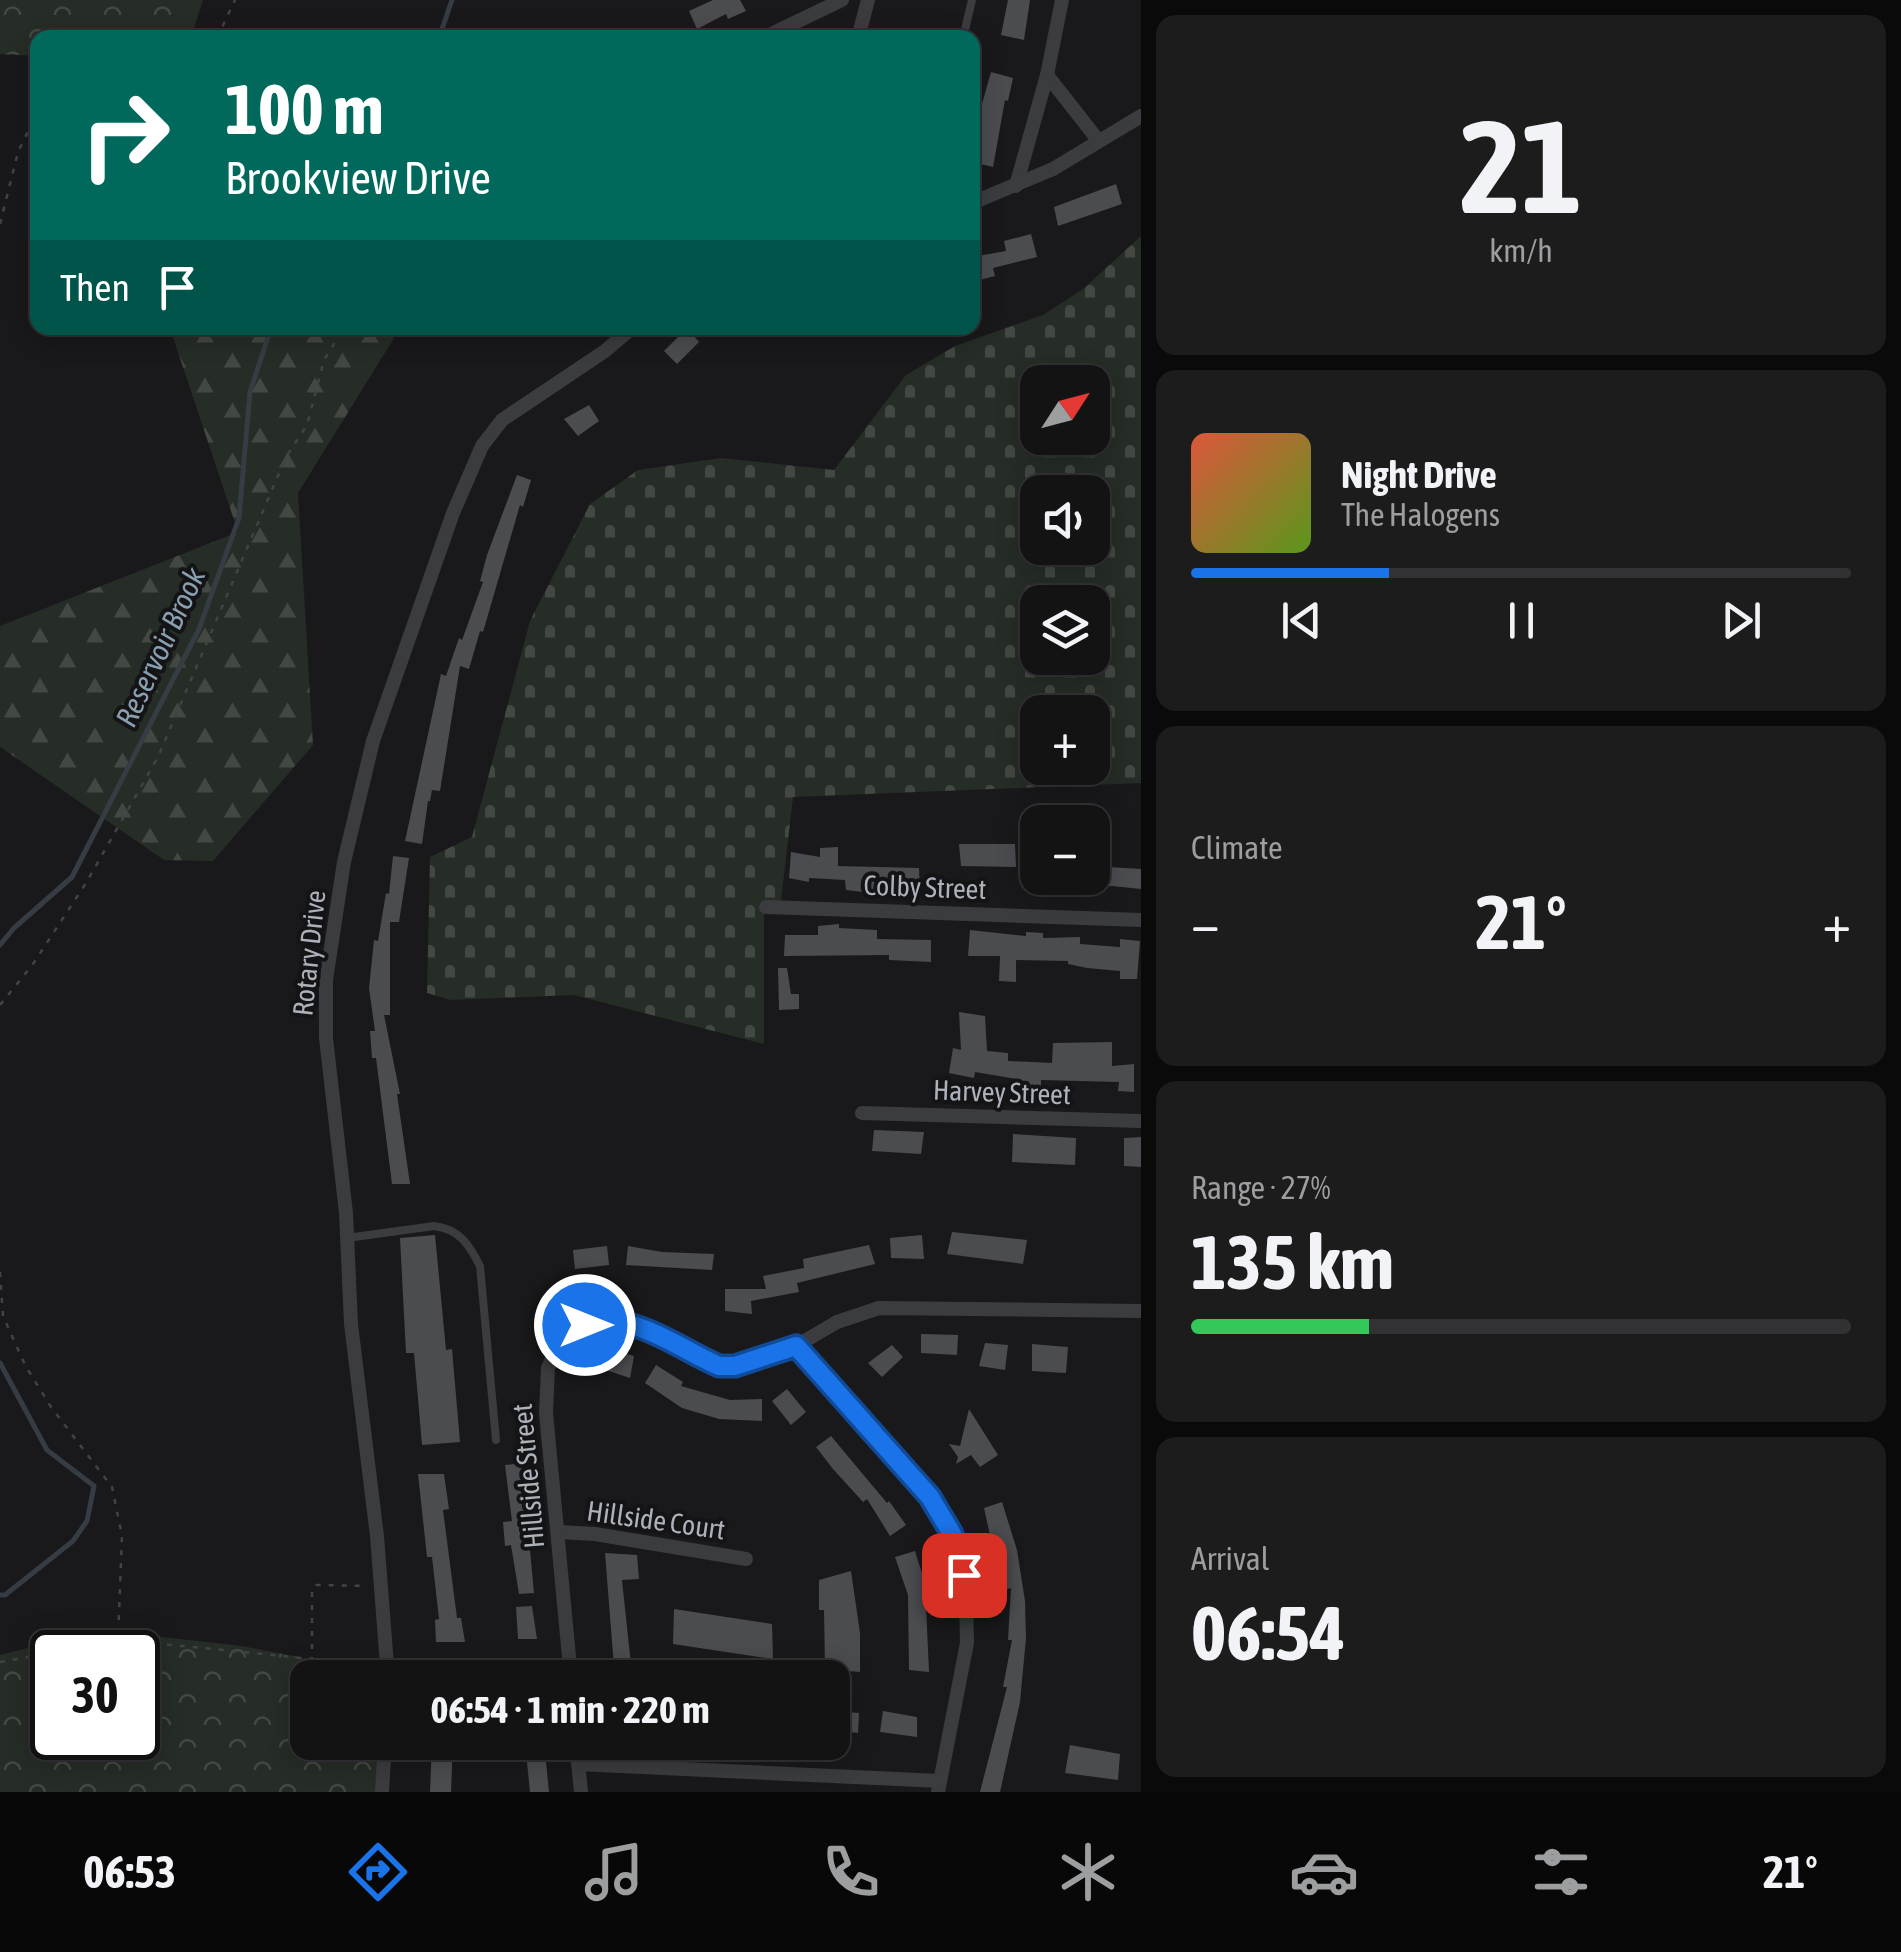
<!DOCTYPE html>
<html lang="en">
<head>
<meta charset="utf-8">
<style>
  :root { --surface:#131314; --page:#1c1c1d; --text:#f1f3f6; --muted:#9d9ea0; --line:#323234; --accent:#1a73e8 }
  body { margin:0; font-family:"Asap Condensed",sans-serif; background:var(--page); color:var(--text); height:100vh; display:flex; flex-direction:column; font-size:38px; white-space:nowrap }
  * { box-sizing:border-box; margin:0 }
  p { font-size:32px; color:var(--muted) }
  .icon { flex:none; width:55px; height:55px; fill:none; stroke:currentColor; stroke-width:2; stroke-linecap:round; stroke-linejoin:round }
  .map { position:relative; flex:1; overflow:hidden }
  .details { display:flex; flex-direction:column; gap:15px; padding:15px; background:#0a0a0b; width:760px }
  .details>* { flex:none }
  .top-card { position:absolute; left:30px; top:30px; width:950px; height:305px; border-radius:20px; box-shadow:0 5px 25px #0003,0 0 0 2px var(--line); background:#00695c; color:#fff; overflow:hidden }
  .needle { width:65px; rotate:54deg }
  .buttons { position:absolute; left:1020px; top:365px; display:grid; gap:20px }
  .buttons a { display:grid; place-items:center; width:90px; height:90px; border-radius:20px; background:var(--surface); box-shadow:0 5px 25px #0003,0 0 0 2px var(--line); font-size:50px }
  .speed { position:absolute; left:30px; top:1630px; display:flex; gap:20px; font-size:50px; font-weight:700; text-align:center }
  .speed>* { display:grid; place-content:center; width:130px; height:130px; border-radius:50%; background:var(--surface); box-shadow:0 5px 25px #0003,0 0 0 2px var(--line); line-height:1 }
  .speed .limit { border:5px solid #111; border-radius:15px; background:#fff; color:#111 }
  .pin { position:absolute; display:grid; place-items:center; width:85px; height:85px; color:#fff; margin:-42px; border-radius:20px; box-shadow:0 5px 15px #0006 }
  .me { position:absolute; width:110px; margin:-55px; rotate:90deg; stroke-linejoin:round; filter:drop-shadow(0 0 8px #0008) }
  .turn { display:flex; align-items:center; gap:35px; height:210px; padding:0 30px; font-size:45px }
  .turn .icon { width:130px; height:130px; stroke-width:2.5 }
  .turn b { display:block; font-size:70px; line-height:85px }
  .then { display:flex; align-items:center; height:95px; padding:0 30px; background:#0003; gap:20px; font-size:38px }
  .big { font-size:75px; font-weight:700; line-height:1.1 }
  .details .tile { flex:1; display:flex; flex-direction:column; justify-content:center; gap:15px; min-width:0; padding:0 35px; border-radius:20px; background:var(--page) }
  .details .dial { align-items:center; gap:0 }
  .dial b { font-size:130px; line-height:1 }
  .song { display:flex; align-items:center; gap:30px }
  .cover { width:120px; height:120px; border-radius:15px; background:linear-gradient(135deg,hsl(10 70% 55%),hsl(90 70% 35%)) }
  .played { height:10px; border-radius:5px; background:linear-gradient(90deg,var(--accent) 30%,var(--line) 30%) }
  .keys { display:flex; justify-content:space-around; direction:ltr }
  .heat { display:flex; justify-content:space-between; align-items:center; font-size:55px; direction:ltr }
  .charge { height:15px; border-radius:8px; background:linear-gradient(90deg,#34c759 27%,var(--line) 0) }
  .trip { position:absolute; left:290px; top:1660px; width:560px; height:100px; border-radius:20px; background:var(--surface); box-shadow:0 5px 25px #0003,0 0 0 2px var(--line); font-weight:700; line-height:100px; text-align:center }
  .tab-bar { display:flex; height:160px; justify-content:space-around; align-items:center; background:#080808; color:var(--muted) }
  .tab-bar .icon { width:70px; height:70px }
  .tab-bar .selected { color:var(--accent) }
  .tab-bar b { font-size:45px; color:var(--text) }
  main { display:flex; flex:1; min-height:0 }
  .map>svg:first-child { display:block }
</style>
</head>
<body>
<main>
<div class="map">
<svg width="1141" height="1792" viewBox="0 0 1141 1792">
  <defs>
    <pattern id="forest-firs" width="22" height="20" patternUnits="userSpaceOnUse" patternTransform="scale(2.5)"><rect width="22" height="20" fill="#262c26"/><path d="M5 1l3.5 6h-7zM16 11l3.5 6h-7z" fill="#434843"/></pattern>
    <pattern id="cemetery-stones" width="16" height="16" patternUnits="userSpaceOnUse" patternTransform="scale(2.5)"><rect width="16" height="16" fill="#262c26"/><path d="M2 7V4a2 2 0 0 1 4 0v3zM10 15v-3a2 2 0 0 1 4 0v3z" fill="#434843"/></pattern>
    <pattern id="park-crowns" width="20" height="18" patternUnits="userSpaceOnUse" patternTransform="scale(2.5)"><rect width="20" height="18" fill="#262c26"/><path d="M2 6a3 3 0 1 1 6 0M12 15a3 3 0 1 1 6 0" fill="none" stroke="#434843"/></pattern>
  </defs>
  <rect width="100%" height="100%" fill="#19191b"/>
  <path fill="url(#forest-firs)" d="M170 328H391L394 338 298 493 313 745 213 861 164 860 0 747V626L238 532Z"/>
  <path fill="url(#cemetery-stones)" fill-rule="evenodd" d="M1141 236V783L793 797 781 901H764V1044L574 995 451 1000 427 993 430 857 472 837 530 621 590 504 638 470 721 458 834 470 906 375 955 346 1043 315 1083 289ZM1038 382H1092V438H1038ZM1038 492H1092V548H1038ZM1038 602H1092V658H1038ZM1038 712H1092V768H1038Z"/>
  <g fill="url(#park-crowns)" fill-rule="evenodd">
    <path d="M0 0H203L191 37 38 38 37 56 0 54Z"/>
    <path d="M99 1630 242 1646 394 1676 308 1678V1742L385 1743 379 1792H0V1655ZM52 1652H138V1738H52Z"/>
  </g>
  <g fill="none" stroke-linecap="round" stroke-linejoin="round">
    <g stroke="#353c43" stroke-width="5">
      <path d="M439 38 452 0"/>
      <path d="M0 945 14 928 72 877 199 629 239 518 250 392 271 328"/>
      <path d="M0 1363 47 1450 94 1486 87 1521 73 1541 5 1595H0"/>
    </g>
  </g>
  <g fill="#4b4c50">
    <path d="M713 0H740L746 11 728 19 726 14 697 29 689 11Z"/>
    <path d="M1008 0H1030L1024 40 1001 35Z"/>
    <path d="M991 72 1013 78 1008 101 1005 100 993 167 972 162V139Z"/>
    <path d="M1116 184 1122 204 1058 226 1054 207Z"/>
    <path d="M1031 234 1037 257 993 268 995 276 972 282V257L1006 251 1004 241Z"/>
    <path d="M687 328 699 342 677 364 664 351Z"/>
    <path d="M589 405 599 421 578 436 564 419Z"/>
    <path d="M517 475 531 480 523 507 520 505 483 632 480 631 469 669 460 666 440 791 432 790 430 801H428L422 844 405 841 441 674 446 676 459 638 462 640 483 582 480 581 487 555Z"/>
    <path d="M959 844H1015L1016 867 961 866Z"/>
    <path d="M838 847V866L919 868 920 892H863L846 890 845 880 809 878V882L789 878 791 852 820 857V848Z"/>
    <path d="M393 856 409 858 399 922H390V1015H384L400 1094H397L410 1184H392L376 1058H372L370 1031H375L369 988 374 940 378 941 386 893 389 894Z"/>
    <path d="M1092 866 1141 869V889L1112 886 1092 888Z"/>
    <path d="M839 924V928L877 930V939L931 940V962L889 960V955L784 956 785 935H818V926Z"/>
    <path d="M970 930 1026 936V932L1043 933V938L1080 937V944L1120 947V939L1140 941 1137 979H1120V971L1087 968 1068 964V961L1016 960V982L999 981 1000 956H968Z"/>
    <path d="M778 968H787L791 994H799V1009L779 1010Z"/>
    <path d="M959 1012 985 1016 987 1051 1008 1053V1061L1052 1063 1053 1043 1112 1042V1066L1134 1064V1092L1118 1091 1119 1082 1041 1080V1086L1022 1085V1080L975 1072 974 1078 949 1073 953 1048 961 1050Z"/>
    <path d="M874 1130 924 1132 921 1154 872 1151Z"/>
    <path d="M1013 1134 1076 1138 1075 1165 1012 1162Z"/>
    <path d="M1141 1137V1167L1124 1166V1138Z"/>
    <path d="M952 1232 1027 1240 1023 1264 947 1254Z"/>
    <path d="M435 1235 446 1350 452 1349 460 1442 422 1445 414 1353H406L400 1238Z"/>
    <path d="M922 1235 924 1259 891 1258 890 1238Z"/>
    <path d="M869 1245 875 1264 797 1283 799 1292 751 1301 752 1314 725 1311V1289H766L763 1276 804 1268 803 1259Z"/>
    <path d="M607 1246 609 1265 575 1269 573 1250Z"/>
    <path d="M628 1246 662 1252 714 1254 712 1270 626 1265Z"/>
    <path d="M921 1334 958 1335 957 1355 921 1353Z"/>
    <path d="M985 1343 1008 1345 1005 1370 979 1366Z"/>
    <path d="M1032 1344 1068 1347 1066 1373 1032 1371Z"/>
    <path d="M892 1345 903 1357 882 1377 868 1363Z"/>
    <path d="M606 1348 634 1356 630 1378 600 1368Z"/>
    <path d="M656 1365 683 1382 681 1386 730 1400 762 1399V1421L719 1419 682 1408 645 1383Z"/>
    <path d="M787 1389 806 1412 791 1425 772 1401Z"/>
    <path d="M969 1409 998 1455 980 1467 971 1455 956 1464 958 1457 949 1444 960 1446Z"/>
    <path d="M831 1436 887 1503 889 1501 906 1525 890 1536 867 1499 863 1502 833 1469 816 1447Z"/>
    <path d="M522 1463 534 1593 519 1594 511 1545 505 1546 503 1522 512 1521 505 1465Z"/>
    <path d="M418 1474H444L449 1509 443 1510 457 1618H461L465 1642H436L435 1620 439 1619 432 1557H427Z"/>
    <path d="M1002 1502 1017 1550 1025 1601 1026 1638 1020 1702 1000 1792H980L1007 1687H1003L1012 1640H1008L1011 1588 1004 1590 999 1538 991 1540 984 1508Z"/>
    <path d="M915 1551 925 1583 929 1672 909 1670 908 1595 895 1557Z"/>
    <path d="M605 1553 637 1555 639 1579 622 1580 631 1665 614 1667Z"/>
    <path d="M851 1571 860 1633V1672L825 1669 824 1610H819V1580Z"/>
    <path d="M532 1606 537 1639H518L516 1607Z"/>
    <path d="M674 1609 772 1624 773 1659 673 1644Z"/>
    <path d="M832 1711 859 1713 858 1733 832 1730Z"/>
    <path d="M883 1711 917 1717V1737L880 1732Z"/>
    <path d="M432 1742H453L451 1792H430Z"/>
    <path d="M525 1742H544L549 1792H530Z"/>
    <path d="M1070 1745 1120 1754 1118 1780 1065 1773Z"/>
  </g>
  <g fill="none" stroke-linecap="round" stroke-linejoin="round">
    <g stroke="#414346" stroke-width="2.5" stroke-dasharray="5 8" stroke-linecap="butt">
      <path d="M217 38 235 0"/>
      <path d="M0 224 18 152 38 111"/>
      <path d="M0 1005 33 964 86 883 158 757 286 457 307 425 324 360 344 328"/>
      <path d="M0 1272 3 1316 25 1365 51 1407 112 1487 122 1536 118 1639"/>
      <path d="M0 1662 123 1640 312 1659V1590L316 1585 367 1586"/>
    </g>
    <g stroke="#3b3c3f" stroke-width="8">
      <path d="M963 38 972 0"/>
      <path d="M347 1238 434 1226C459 1229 469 1244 480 1266L496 1440"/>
    </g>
    <g stroke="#3b3c3f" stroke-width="14">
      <path d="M763 38 842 0"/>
      <path d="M858 38 868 0"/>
      <path d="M1047 75 1098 140"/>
      <path d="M1016 186 1047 75 1062 0"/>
      <path d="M972 203 1053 169 1141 116"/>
      <path d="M766 907 1141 920"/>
      <path d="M862 1113 1141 1121"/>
      <path d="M796 1346 918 1481 945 1520 958 1553 966 1594 967 1643 938 1792"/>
      <path d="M559 1532 595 1534 746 1559"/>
      <path d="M388 1678 377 1536 351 1324 346 1213 326 1038V980L344 862 373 741 453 513 482 446 502 420 605 351 632 328"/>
      <path d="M571 1678 546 1413 548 1368 558 1346 571 1333 596 1321H620L706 1361 727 1367 796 1346 837 1322 879 1308 1141 1311"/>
      <path d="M576 1742 581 1792"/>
      <path d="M578 1764 940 1781"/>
      <path d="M382 1792 385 1742"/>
    </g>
  </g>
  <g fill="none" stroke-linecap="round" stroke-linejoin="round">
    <defs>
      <path id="route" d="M585 1325C630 1309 679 1349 719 1366H735L796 1346 930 1497 952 1534 964 1575"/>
    </defs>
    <use href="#route" stroke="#114b97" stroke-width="25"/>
    <use href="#route" stroke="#1a73e8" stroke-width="18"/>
  </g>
  <g text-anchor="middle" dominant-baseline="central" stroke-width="8" stroke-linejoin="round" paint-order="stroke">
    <g font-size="28" fill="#adb1b9" stroke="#141416">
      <text transform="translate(925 887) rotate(2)">Colby Street</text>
      <text transform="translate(309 953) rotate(-84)">Rotary Drive</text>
      <text transform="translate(1002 1092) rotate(2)">Harvey Street</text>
      <text transform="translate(528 1476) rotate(-95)">Hillside Street</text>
      <text transform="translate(656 1520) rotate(8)">Hillside Court</text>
    </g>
    <g font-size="30" font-style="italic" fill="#899faf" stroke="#141416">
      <text transform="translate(160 647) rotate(-65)">Reservoir Brook</text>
    </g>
  </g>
</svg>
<div class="buttons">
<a><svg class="needle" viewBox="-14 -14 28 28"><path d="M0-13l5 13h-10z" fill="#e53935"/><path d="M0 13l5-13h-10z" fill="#9d9ea0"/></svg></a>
<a><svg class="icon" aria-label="sound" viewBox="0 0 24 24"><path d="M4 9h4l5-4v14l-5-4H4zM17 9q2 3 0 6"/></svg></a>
<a><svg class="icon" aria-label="layers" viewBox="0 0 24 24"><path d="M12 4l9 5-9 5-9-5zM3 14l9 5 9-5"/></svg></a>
<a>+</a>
<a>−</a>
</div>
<div class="speed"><div class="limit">30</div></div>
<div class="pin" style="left:964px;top:1575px;background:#d93025"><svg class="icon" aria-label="arrive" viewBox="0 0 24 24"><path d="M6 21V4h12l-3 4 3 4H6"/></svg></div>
<svg class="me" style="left:585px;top:1325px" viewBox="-20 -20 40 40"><circle r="17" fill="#1a73e8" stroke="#fff" stroke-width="3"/><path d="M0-11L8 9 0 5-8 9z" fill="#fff"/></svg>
<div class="trip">06:54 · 1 min · 220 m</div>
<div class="top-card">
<div class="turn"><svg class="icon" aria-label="right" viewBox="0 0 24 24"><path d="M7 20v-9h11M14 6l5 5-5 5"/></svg><div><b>100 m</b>Brookview Drive</div></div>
<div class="then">Then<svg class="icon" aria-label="arrive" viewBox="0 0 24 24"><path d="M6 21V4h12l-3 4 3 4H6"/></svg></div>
</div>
</div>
<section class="details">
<div class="tile dial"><b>21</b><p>km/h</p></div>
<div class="tile">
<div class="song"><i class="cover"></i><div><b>Night Drive</b><p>The Halogens</p></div></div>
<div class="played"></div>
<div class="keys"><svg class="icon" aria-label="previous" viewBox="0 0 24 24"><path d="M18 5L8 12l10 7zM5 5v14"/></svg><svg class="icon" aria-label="pause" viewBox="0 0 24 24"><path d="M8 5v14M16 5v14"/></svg><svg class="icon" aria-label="next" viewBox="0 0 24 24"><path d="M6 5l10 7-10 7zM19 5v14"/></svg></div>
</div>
<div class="tile"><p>Climate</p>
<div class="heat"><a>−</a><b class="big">21°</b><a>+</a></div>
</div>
<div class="tile"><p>Range · 27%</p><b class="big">135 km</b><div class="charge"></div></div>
<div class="tile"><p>Arrival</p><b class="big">06:54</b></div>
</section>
</main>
<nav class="tab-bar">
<b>06:53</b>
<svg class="icon selected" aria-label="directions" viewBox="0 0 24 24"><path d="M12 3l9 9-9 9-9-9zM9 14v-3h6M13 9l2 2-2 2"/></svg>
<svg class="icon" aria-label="music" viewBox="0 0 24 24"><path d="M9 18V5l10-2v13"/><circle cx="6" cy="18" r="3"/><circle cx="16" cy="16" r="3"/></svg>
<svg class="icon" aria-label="phone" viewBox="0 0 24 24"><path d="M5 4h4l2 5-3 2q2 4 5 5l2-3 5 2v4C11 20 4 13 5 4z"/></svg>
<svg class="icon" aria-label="climate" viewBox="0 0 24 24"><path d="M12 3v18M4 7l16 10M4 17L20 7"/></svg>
<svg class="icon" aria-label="car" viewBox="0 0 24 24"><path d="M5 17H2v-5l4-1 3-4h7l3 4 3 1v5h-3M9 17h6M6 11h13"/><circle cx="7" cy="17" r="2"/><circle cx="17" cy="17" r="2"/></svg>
<svg class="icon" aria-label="filters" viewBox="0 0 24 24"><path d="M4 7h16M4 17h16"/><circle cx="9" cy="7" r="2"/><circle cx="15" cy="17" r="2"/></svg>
<b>21°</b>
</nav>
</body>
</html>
